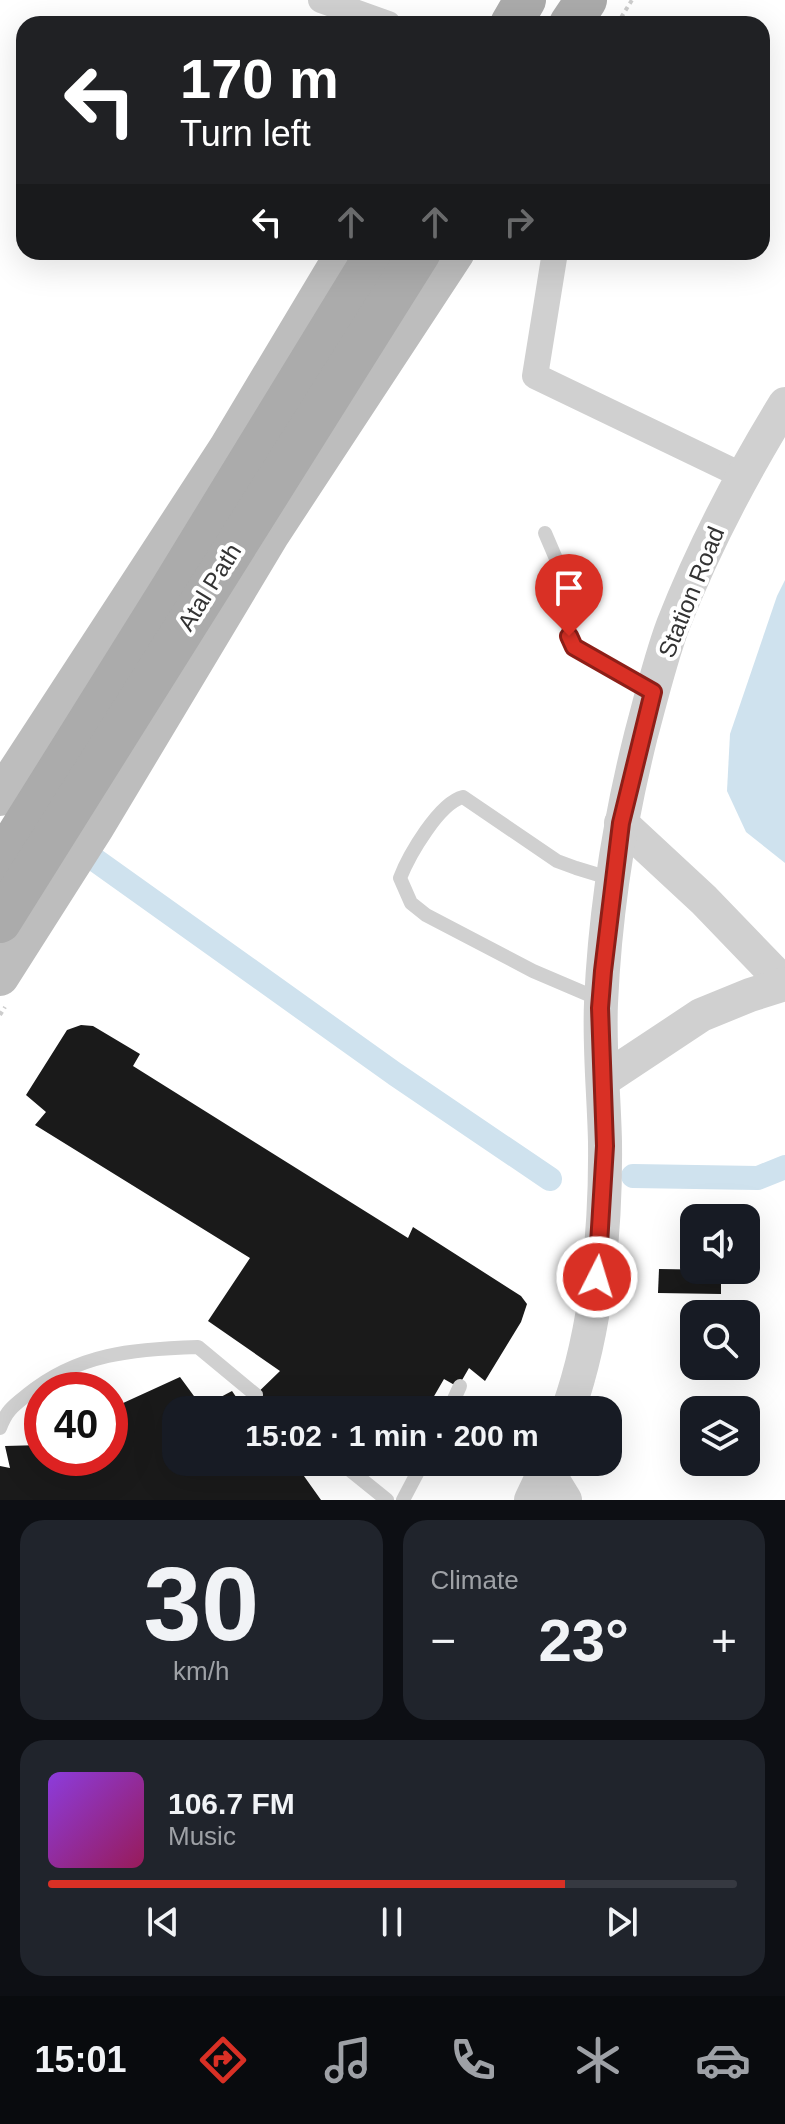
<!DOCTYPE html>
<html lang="en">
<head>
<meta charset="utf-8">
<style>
  :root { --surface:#171b24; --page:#20242c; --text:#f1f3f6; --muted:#9ea1a6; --line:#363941; --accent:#d93025 }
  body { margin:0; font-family:Helvetica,sans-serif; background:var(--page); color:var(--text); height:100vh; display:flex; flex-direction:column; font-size:30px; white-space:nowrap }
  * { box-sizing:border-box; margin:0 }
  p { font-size:26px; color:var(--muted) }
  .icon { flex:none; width:44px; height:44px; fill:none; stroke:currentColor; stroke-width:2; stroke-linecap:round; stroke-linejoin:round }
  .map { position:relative; height:1500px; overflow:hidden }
  .sheet { display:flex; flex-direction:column; gap:20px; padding:20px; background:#0d0f14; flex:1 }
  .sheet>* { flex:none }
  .banner { position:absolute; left:16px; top:16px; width:754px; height:244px; border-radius:24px; box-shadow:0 8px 32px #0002; background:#202124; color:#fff; overflow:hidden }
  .controls { position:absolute; left:680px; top:1204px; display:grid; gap:16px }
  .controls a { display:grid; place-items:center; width:80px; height:80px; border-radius:16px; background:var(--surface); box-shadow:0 8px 32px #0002; font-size:40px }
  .speed { position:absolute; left:24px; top:1372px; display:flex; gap:16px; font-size:40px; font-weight:700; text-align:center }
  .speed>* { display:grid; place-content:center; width:104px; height:104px; border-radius:50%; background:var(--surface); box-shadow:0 8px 32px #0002; line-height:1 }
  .speed .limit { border:12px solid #d22; background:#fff; color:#111 }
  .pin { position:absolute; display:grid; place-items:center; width:68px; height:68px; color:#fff; margin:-82px -34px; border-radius:50% 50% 50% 0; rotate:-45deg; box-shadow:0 0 8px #0007 }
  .pin .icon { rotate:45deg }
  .me { position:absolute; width:88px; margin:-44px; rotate:5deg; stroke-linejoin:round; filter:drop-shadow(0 0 6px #0008) }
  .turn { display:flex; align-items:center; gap:28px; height:168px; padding:0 32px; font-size:36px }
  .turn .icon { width:104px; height:104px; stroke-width:2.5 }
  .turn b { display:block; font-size:56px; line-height:68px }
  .lanes { display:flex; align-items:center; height:76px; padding:0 32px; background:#0003; justify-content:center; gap:40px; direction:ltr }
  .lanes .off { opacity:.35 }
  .big { font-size:60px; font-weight:700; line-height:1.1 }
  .sheet .widget { flex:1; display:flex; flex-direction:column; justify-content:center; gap:12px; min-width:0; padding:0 28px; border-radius:24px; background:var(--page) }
  .sheet .dial { align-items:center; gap:0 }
  .dial b { font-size:104px; line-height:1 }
  .song { display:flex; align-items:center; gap:24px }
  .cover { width:96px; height:96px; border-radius:12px; background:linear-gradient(135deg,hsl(270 70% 55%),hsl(330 70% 35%)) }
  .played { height:8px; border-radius:4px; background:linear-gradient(90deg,var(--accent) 75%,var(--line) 75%) }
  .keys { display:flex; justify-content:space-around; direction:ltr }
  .heat { display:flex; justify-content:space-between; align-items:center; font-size:44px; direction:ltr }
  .sheet .tiles { flex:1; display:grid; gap:20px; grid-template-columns:1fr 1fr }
  .widget:last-child { grid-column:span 2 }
  .trip { position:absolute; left:162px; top:1396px; width:460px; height:80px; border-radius:24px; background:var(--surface); box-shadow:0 8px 32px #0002; font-weight:700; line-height:80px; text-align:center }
  .tabs { display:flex; height:128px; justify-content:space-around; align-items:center; background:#090b0e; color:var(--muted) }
  .tabs .icon { width:56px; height:56px }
  .tabs .selected { color:var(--accent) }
  .tabs b { font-size:36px; color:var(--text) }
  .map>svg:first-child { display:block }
</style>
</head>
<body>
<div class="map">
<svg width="785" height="1500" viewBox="0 0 785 1500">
  <rect width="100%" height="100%" fill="#fff"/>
  <path fill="#cfe2ee" d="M785 580V863L746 832 727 791 730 734 777 596Z"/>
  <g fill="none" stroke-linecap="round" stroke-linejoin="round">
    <g stroke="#cfe2ee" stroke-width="24">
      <path d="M70 844 84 852 395 1074 550 1179"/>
      <path d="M633 1176 758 1178 785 1167"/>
    </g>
  </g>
  <g fill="#1a1a1a">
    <path d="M81 1025 93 1026 140 1054 133 1066 408 1238 413 1227 521 1296 527 1304 521 1322 485 1381 469 1368 458 1387 444 1379 426 1410H347L337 1405 334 1410H176V1462H294L321 1500H0V1466L10 1468 5 1446 42 1445V1458H110V1409L180 1377 202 1407 232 1391 243 1407 280 1371 208 1321 250 1258 35 1125 46 1112 26 1095 67 1030Z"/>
    <path d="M659 1269 721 1270V1294L658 1293Z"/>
  </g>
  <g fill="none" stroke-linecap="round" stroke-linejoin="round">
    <g stroke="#cdcdcd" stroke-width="4" stroke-dasharray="4 4" stroke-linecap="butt">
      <path d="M617 24 632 0"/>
      <path d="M0 1015 5 1007"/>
    </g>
    <g stroke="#d0d0d0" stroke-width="14">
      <path d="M545 533 563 575 569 636 574 647 653 692"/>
      <path d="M601 1000 533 971 426 915 411 903 400 878C409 855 439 803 463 797L557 861 576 868 612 879"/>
      <path d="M449 1410 460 1386"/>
      <path d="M0 1428C6 1411 13 1406 27 1395 78 1353 134 1349 198 1347L256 1395"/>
      <path d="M340 1462 387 1500"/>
      <path d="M403 1500 423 1462"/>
    </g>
    <g stroke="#d0d0d0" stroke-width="26">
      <path d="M321 0 388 24"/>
      <path d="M555 252 535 376 743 476"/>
    </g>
    <g stroke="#d0d0d0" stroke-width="34">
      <path d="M621 823 704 900 785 984"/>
      <path d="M603 1080 701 1015 750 995 785 984"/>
      <path d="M568 1410C597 1329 606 1228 605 1142 604 1096 599 1049 601 1003 605 912 619 823 641 735 651 698 660 660 673 625 703 548 742 474 785 404"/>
      <path d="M546 1469 565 1500"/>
      <path d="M531 1500 549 1462"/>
    </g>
    <g stroke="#bdbdbd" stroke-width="38">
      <path d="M0 797 227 449 345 252"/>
      <path d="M0 977 96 826 271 534 456 252"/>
    </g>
    <g stroke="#ababab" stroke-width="42">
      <path d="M511 24 525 0"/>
      <path d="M570 24 586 0"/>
      <path d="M0 863 171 589 377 252"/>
      <path d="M0 922 420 252"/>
    </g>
  </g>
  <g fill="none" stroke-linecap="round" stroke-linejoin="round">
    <defs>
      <path id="route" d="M569 636 574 647 653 692 621 823 603 971 600 1008 605 1146 597 1277"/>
    </defs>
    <use href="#route" stroke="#8d1f18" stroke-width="20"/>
    <use href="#route" stroke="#d93025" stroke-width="14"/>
  </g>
  <g text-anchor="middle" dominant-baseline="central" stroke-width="8" stroke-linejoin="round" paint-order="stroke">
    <g font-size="24" fill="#333" stroke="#fff">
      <text transform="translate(209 587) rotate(-58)">Atal Path</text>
      <text transform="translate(691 592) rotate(-68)">Station Road</text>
    </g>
  </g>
</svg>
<div class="controls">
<a><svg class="icon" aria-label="sound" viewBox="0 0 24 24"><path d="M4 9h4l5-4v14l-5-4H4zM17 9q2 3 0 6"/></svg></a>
<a><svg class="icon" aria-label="search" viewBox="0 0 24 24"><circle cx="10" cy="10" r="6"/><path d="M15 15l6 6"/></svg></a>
<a><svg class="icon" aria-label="layers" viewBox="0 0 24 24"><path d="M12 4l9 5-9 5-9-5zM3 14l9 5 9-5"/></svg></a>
</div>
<div class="speed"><div class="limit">40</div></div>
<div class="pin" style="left:569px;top:636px;background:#d93025"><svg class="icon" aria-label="arrive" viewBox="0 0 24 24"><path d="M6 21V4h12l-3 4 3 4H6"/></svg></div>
<svg class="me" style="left:597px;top:1277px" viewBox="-20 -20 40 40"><circle r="17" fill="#d93025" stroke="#fff" stroke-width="3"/><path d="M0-11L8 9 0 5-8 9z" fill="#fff"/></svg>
<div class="trip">15:02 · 1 min · 200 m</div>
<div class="banner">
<div class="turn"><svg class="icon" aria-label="left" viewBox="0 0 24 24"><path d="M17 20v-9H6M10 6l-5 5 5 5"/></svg><div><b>170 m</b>Turn left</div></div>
<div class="lanes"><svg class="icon" aria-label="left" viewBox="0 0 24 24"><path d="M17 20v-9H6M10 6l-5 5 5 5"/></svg><svg class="icon off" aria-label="ahead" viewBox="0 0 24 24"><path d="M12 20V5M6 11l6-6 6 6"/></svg><svg class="icon off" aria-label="ahead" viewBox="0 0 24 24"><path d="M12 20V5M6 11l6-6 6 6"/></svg><svg class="icon off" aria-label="right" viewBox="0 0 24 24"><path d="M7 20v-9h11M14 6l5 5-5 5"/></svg></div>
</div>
</div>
<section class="sheet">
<div class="tiles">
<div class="widget dial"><b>30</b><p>km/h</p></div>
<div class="widget"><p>Climate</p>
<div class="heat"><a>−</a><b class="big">23°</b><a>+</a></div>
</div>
<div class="widget">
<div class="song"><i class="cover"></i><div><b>106.7 FM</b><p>Music</p></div></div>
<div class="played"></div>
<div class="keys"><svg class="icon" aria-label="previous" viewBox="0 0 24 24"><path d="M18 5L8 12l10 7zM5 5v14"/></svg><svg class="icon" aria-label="pause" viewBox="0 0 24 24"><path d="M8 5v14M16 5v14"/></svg><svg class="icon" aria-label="next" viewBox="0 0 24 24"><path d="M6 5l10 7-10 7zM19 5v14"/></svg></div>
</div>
</div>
</section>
<nav class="tabs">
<b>15:01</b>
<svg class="icon selected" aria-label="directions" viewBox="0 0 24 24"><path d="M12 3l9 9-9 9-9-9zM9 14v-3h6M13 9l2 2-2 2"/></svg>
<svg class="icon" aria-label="music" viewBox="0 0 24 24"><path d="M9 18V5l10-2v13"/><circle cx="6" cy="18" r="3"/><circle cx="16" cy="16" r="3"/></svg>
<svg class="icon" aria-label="phone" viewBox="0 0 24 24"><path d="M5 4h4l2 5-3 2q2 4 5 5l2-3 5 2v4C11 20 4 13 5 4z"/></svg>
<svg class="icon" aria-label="climate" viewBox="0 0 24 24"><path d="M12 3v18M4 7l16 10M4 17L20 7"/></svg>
<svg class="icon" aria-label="car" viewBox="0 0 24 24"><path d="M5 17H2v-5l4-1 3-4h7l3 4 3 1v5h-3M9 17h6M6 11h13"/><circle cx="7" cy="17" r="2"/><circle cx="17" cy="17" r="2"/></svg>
</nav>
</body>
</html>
